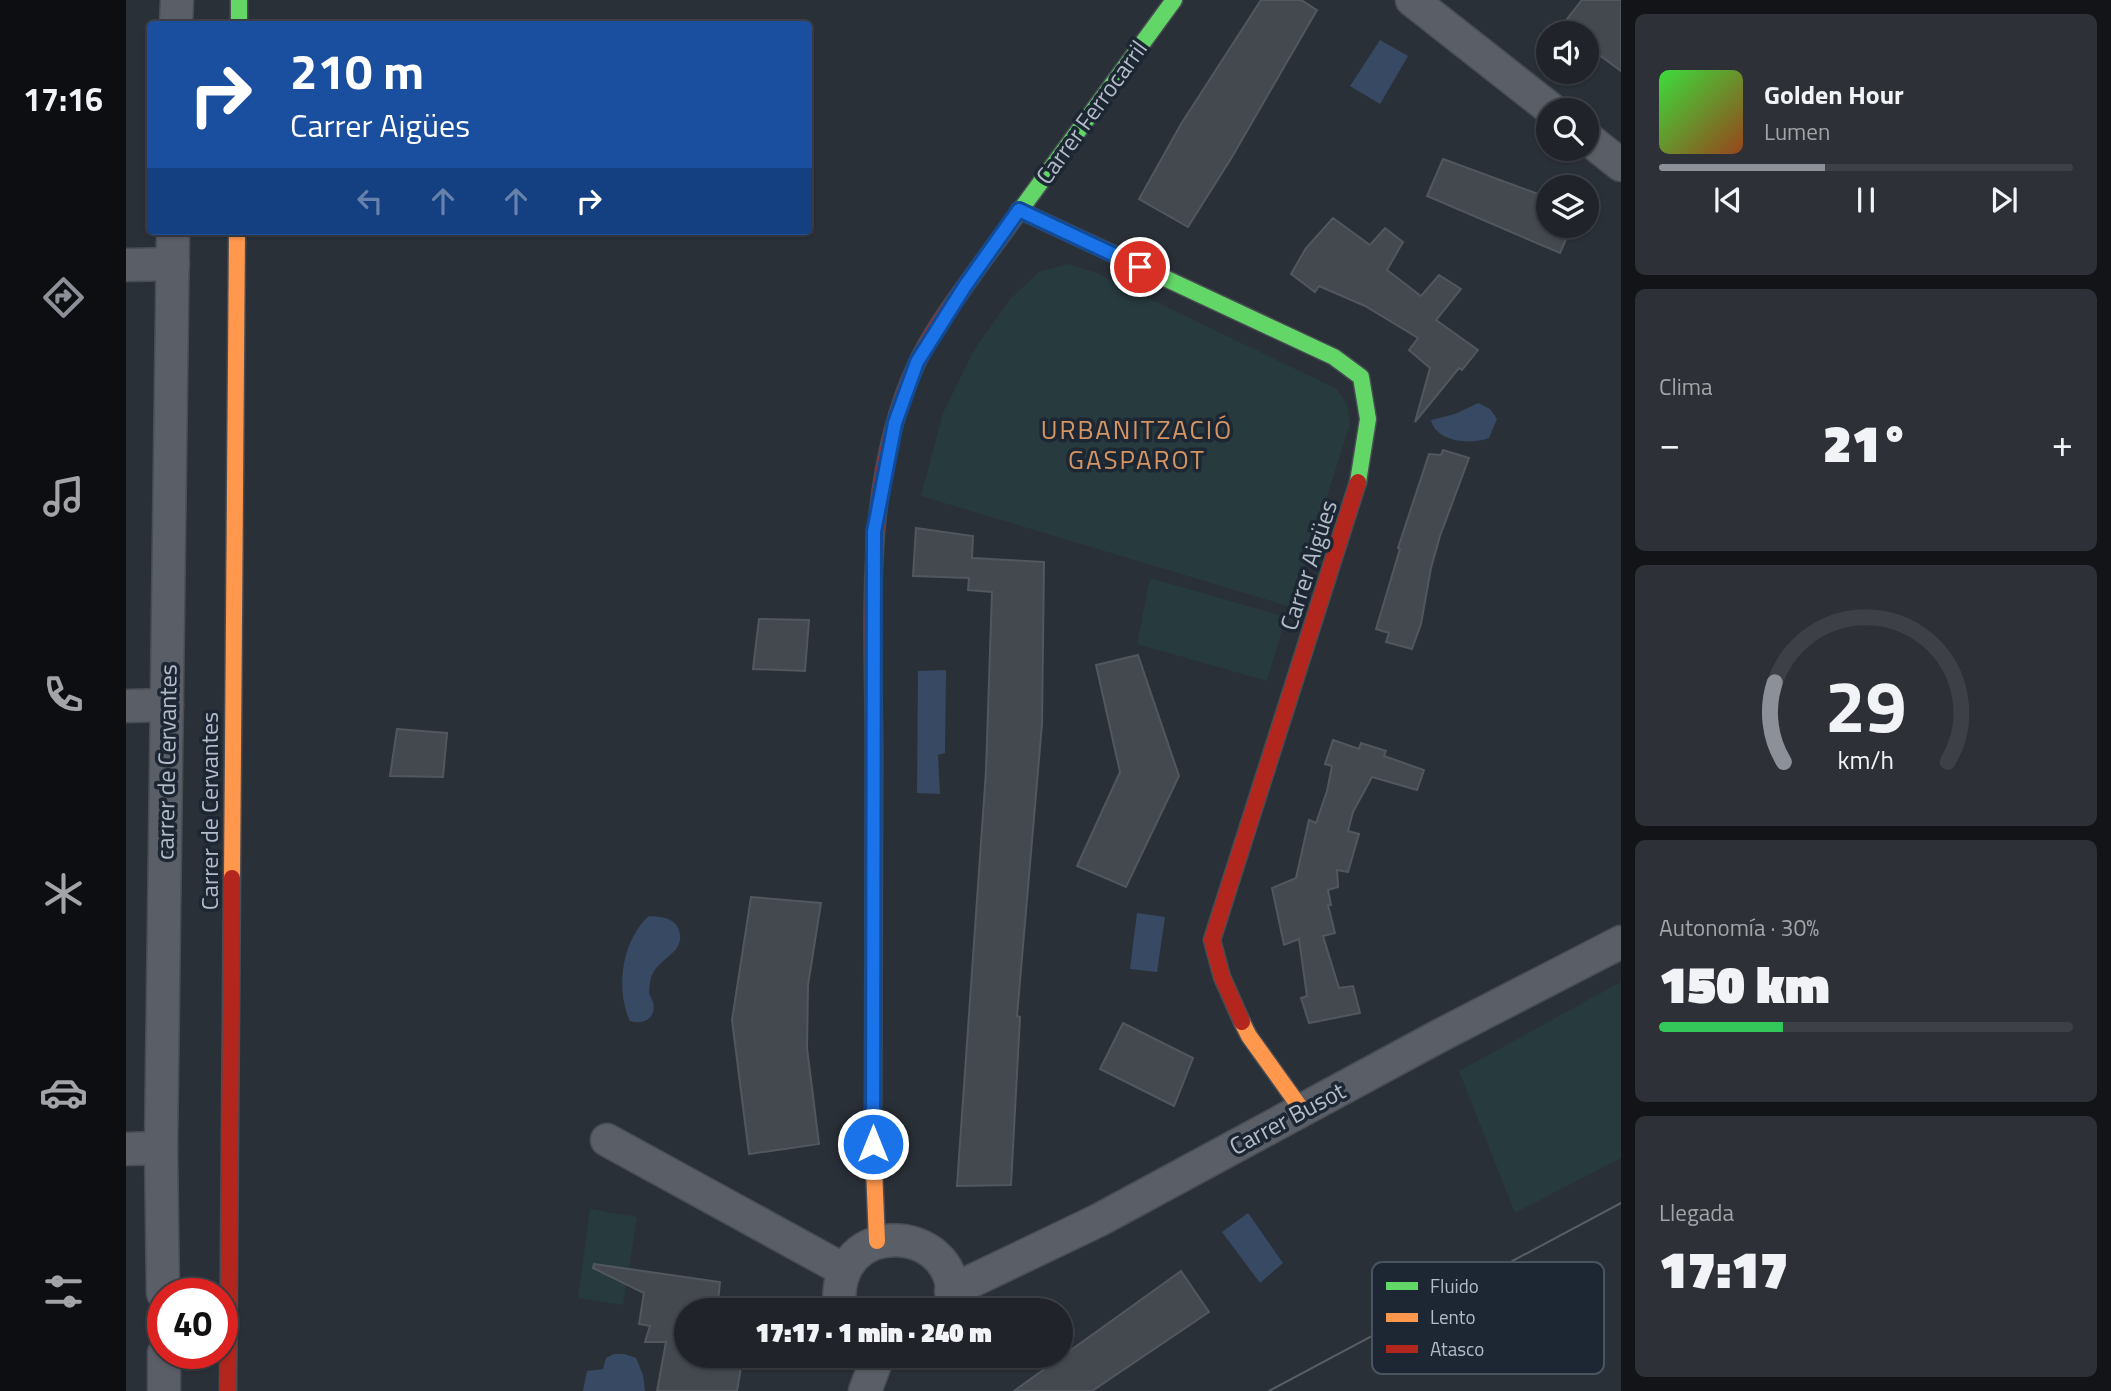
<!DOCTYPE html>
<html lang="es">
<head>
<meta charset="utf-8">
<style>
  :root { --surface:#20242a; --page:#2d3036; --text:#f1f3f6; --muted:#a2a4a8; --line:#3d4147; --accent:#8c9099 }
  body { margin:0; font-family:"Titillium Web",sans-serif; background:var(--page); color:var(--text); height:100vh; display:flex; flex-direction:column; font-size:26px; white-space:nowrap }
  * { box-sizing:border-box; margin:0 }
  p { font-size:23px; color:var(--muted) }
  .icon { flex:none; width:38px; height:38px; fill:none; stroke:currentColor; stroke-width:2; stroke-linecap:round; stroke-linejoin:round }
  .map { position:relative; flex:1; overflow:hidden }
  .details { display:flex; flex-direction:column; gap:14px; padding:14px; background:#121417; width:490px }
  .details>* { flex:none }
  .top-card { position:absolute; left:21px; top:21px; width:665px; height:214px; border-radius:7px; box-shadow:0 2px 5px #0004,0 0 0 2px var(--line); background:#1a4fa0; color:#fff; overflow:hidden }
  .tools { position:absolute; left:1410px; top:21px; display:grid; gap:14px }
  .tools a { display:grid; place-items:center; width:63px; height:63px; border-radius:50%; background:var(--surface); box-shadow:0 2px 5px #0004,0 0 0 2px var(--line); font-size:35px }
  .speed { position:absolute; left:21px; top:1278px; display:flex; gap:14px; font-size:35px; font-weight:700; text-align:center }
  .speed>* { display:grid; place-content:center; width:91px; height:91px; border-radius:50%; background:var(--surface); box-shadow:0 2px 5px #0004,0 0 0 2px var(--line); line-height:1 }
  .speed .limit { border:10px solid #d22; background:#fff; color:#111 }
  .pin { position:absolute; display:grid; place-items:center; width:60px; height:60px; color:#fff; margin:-30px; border:4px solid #fff; border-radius:50%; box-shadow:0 2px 7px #0007 }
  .me { position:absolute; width:77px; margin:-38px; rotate:0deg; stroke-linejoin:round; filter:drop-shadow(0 0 5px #0008) }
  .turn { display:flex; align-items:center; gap:24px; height:147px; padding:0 28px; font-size:32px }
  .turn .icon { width:91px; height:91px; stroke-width:2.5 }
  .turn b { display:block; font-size:49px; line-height:60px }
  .lanes { display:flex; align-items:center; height:66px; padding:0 28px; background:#0003; justify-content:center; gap:35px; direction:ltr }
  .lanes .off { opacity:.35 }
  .big { font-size:52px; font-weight:800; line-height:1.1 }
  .details .widget { flex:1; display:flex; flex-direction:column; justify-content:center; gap:10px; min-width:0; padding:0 24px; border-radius:10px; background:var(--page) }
  .details .dial { align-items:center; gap:0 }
  .dial svg { height:182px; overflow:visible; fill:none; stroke:var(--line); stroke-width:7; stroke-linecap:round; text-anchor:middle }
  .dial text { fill:var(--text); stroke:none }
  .song { display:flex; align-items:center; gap:21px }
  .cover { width:84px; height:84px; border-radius:10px; background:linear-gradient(135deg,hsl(120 70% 55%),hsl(20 70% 35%)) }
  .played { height:7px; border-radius:4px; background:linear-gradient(90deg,var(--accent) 40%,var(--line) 40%) }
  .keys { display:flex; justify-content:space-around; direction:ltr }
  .heat { display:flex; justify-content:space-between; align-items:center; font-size:38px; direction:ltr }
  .charge { height:10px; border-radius:5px; background:linear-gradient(90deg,#34c759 30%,var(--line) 0) }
  .trip { position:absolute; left:548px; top:1298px; width:399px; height:70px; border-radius:35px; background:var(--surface); box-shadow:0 2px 5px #0004,0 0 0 2px var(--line); font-weight:800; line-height:70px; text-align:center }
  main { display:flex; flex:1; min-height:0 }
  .tab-bar { display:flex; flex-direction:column; width:126px; justify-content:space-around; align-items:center; background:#0d0e11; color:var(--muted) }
  .tab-bar .icon { width:49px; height:49px }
  .tab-bar .active { color:var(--accent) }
  .tab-bar b { font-size:32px; color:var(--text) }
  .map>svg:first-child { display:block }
</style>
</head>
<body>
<main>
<nav class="tab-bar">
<b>17:16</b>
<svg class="icon active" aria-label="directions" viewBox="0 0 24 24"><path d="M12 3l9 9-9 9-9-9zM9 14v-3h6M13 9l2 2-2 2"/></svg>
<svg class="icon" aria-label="music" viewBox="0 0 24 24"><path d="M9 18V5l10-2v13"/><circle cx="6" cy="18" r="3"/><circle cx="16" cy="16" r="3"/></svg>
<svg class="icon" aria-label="phone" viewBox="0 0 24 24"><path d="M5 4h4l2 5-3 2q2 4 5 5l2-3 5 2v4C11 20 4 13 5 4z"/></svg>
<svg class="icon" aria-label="climate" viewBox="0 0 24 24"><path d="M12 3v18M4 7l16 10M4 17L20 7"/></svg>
<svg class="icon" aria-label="car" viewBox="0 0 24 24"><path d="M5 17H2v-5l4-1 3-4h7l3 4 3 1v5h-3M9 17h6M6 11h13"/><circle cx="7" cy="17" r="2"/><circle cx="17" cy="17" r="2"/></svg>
<svg class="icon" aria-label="filters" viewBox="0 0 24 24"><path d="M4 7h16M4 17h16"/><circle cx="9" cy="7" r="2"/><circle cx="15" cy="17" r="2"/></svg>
</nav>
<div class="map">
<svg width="1495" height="1391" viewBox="0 0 1495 1391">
  <rect width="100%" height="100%" fill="#2a3038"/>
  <g fill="#273a3e">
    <path d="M941 264 966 271 1211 389 1221 404 1224 425 1165 607 795 496 817 413 848 350 885 298 913 272Z"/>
    <path d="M1024 578 1160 617 1141 681 1011 644Z"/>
    <path d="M1495 982V1158L1389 1213 1333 1071Z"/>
    <path d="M464 1209 511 1217 497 1305 452 1298Z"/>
  </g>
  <g fill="#384963">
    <path d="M1254 40 1282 56 1254 104 1224 86Z"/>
    <path d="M1352 403 1364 409 1371 419 1363 438C1344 445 1310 442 1305 420L1329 414Z"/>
    <path d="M820 670 819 753 812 755 814 794 791 793 792 671Z"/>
    <path d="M1011 913 1039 917 1031 972 1004 969Z"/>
    <path d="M523 916C534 917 547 917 552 928 562 951 535 957 527 973 523 979 524 988 523 994 535 1011 523 1027 504 1021 489 989 496 940 523 916Z"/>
    <path d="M1122 1213 1157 1263 1134 1283 1096 1232Z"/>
    <path d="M488 1354H498L510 1358 517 1375 519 1391H457L461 1371 477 1369 480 1358Z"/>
  </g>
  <g fill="#444950" stroke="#52575f" stroke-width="2">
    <path d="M1135 0H1175L1191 10 1106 157 1062 227 1013 199 1055 124Z"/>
    <path d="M1456 0H1495V71L1461 46V33H1430Z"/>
    <path d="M1317 159 1423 198V226H1446L1434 253 1301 196Z"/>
    <path d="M1207 218 1244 245 1259 228 1277 242 1261 270 1295 296 1313 275 1335 289 1310 320 1352 350 1336 370 1333 368 1289 422 1304 368 1283 350 1292 338 1239 306 1193 286 1189 292 1165 274 1180 248Z"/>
    <path d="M1317 450 1343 458 1314 536 1305 568 1295 624 1286 649 1260 642 1263 633 1250 629 1274 549 1272 548 1303 454 1315 455Z"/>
    <path d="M790 528 847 536 846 558 918 562 916 724 891 1016 894 1017 885 1185 831 1186 860 771 866 592 842 590 843 578 787 576Z"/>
    <path d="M633 619 683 620 679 671 627 669Z"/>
    <path d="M1012 655 1053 776 1000 887 951 866 994 772 970 665Z"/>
    <path d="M271 729 321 733 317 777 264 776Z"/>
    <path d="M1207 740 1233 749 1235 743 1260 751 1258 756 1298 770 1291 790 1246 777 1227 812 1222 831 1233 834 1222 872 1211 870 1212 887 1202 890 1205 905H1202L1209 933 1197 936 1213 988 1227 986 1234 1013 1183 1023 1175 998 1181 996 1173 939 1158 945 1146 888 1170 878 1183 820 1190 823 1201 791 1206 766 1199 764Z"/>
    <path d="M625 897 695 903 682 985 681 1048 693 1144 623 1154 606 1020Z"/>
    <path d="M997 1023 1067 1058 1048 1106 974 1069Z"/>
    <path d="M468 1264 594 1282 591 1311H560V1356H617L611 1391H531L540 1342H519L524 1326 513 1324 518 1293 467 1268Z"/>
    <path d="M1055 1271 1083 1312 966 1391H888Z"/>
  </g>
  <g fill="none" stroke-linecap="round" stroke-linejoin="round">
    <defs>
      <g id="street">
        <path d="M1286 0 1426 110"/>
        <path d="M50 24 51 0"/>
        <path d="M1461 138 1495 165"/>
        <path d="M0 265 47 264"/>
        <path d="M0 706 41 705"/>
        <path d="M481 1140 718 1270"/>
        <path d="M0 1149 35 1148"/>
        <path d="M825 1291 973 1220 1313 1036 1495 942"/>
        <path d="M37 1293 35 1148 47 231"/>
        <path d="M714 1311C702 1208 846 1226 824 1310"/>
        <path d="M38 1353V1391"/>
        <path d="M739 1391 752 1356"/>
      </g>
      <g id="fast">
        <path d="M113 0V24"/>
        <path d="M893 210 1208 357 1235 377 1242 419 1232 482"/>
        <path d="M852 268 1048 0"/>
      </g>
      <g id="slow">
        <path d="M748 754 747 1144 751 1241"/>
        <path d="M106 878 111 231"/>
        <path d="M1116 1022 1123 1036 1176 1110"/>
      </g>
      <g id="jam">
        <path d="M748 754C748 625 735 482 791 363 806 330 831 298 852 268"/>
        <path d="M1116 1022 1096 977 1086 940 1232 482"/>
        <path d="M102 1391 106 878"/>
      </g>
    </defs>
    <use href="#street" stroke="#484c53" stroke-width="35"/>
    <use href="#fast" stroke="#484c53" stroke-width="19"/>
    <use href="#slow" stroke="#484c53" stroke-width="19"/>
    <use href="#jam" stroke="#484c53" stroke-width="19"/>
    <use href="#street" stroke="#5a5e66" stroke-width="32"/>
    <use href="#fast" stroke="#63d668" stroke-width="16"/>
    <use href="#slow" stroke="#ff974d" stroke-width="16"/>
    <use href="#jam" stroke="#b3261e" stroke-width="16"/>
    <path stroke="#595d64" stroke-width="2" d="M1143 1391 1495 1203"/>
  </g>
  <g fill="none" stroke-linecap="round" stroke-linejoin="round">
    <defs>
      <path id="route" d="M747 1144 748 532 769 423 791 362 839 286 893 210 1014 267"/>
    </defs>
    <use href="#route" stroke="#114b97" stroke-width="18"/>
    <use href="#route" stroke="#1a73e8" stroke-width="12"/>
  </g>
  <g text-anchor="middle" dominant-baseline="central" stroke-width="7" stroke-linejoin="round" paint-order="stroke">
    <g font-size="24" fill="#b4bcc9" stroke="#1d2633">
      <text transform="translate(965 112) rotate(-54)">Carrer Ferrocarril</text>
      <text transform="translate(1182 565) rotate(-72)">Carrer Aigües</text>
      <text transform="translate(40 762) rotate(-89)">carrer de Cervantes</text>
      <text transform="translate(83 811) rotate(-90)">Carrer de Cervantes</text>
      <text transform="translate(1161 1118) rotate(-28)">Carrer Busot</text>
    </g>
    <g font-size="26" letter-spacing="2" fill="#d59563" stroke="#1d2633">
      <text x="1011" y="429">URBANITZACIÓ<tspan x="1011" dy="30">GASPAROT</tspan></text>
    </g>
  </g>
  <rect x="1246" y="1262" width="232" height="112" rx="10" fill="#1d2633" stroke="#4a5360" stroke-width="2"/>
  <rect x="1260" y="1282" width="32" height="8" fill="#63d668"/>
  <rect x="1260" y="1313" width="32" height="9" fill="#ff974d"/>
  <rect x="1260" y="1345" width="32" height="8" fill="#b3261e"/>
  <g font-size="19" fill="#b4bcc9">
    <text x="1304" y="1293">Fluido</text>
    <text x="1304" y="1324">Lento</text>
    <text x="1304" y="1356">Atasco</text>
  </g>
</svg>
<div class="tools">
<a><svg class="icon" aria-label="sound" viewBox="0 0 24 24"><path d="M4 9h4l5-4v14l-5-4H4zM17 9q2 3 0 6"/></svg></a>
<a><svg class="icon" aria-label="search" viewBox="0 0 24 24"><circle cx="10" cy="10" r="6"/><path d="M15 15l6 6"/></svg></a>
<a><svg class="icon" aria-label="layers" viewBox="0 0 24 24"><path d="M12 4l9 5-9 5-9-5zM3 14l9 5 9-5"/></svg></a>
</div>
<div class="speed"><div class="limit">40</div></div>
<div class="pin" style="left:1014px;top:267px;background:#d93025"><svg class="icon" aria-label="arrive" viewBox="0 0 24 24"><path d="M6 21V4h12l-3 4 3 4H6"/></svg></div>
<svg class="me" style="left:747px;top:1144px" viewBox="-20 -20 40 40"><circle r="17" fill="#1a73e8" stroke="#fff" stroke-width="3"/><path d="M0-11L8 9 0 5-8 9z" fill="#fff"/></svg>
<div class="trip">17:17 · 1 min · 240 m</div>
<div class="top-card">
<div class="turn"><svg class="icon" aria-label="right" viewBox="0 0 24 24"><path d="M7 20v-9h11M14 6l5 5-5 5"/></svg><div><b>210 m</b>Carrer Aigües</div></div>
<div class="lanes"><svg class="icon off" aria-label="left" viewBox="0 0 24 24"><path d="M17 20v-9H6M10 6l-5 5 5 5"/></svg><svg class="icon off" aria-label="ahead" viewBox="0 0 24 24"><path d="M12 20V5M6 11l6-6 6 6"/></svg><svg class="icon off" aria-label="ahead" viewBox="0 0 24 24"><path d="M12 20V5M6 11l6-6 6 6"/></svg><svg class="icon" aria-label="right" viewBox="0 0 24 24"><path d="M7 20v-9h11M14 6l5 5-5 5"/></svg></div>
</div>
</div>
<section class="details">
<div class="widget">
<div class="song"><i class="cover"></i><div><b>Golden Hour</b><p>Lumen</p></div></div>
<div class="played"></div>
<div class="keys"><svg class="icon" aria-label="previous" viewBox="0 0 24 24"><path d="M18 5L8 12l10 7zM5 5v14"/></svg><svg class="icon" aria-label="pause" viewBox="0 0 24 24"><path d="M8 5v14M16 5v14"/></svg><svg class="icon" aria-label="next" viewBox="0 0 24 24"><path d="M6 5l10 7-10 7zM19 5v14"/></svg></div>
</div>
<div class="widget"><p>Clima</p>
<div class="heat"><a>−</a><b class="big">21°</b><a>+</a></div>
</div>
<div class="widget dial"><svg viewBox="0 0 100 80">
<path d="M14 69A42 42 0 1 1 86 69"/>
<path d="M14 69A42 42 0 0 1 10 34" stroke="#8c9099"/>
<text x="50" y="56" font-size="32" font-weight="700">29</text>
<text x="50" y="72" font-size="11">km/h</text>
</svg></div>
<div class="widget"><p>Autonomía · 30%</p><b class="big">150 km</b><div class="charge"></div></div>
<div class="widget"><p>Llegada</p><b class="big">17:17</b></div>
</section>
</main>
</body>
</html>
